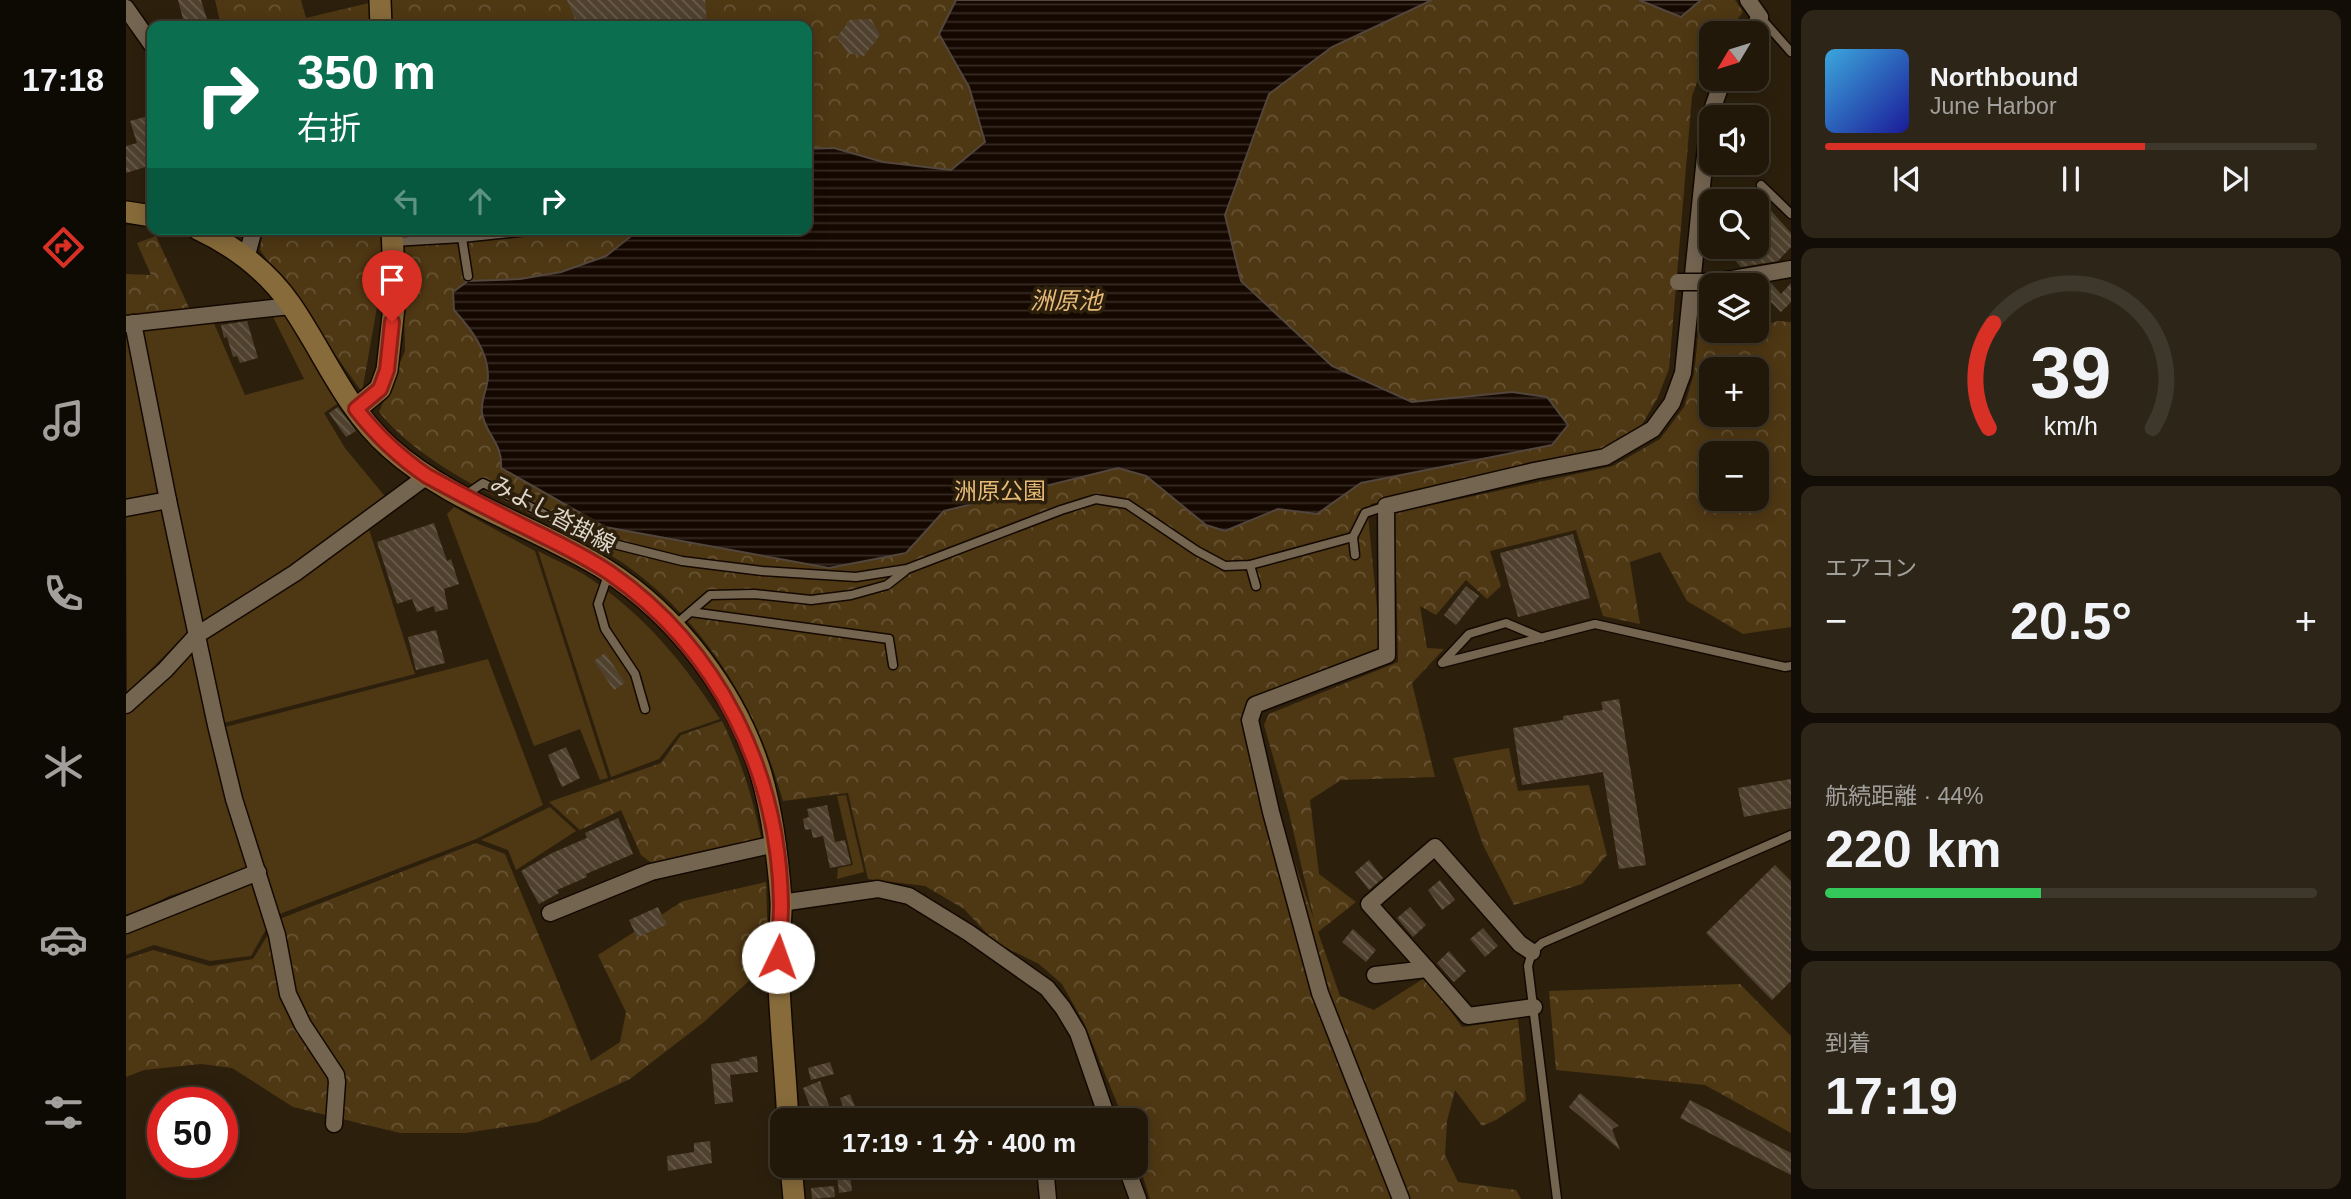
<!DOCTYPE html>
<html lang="ja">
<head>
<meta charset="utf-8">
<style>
  :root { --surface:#21180a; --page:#2d2518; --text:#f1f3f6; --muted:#a2a09c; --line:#3e372b; --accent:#d93025 }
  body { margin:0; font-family:Helvetica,"Noto Sans JP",sans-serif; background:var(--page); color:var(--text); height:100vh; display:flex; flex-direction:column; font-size:26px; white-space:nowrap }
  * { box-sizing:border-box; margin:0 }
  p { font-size:23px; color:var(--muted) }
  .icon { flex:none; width:38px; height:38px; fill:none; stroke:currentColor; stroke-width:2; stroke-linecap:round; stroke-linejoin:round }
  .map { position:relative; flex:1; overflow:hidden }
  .drawer { display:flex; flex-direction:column; gap:10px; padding:10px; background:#120d06; width:560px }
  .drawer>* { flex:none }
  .guide { position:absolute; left:21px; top:21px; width:665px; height:214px; border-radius:14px; box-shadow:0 4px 18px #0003,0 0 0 2px var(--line); background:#0b6e4f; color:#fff; overflow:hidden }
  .needle { width:46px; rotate:232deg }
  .controls { position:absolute; left:1573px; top:21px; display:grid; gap:14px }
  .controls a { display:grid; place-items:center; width:70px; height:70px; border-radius:14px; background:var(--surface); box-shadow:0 4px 18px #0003,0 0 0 2px var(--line); font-size:35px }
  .speed { position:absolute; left:21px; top:1087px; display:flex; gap:14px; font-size:35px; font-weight:700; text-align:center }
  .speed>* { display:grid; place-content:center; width:91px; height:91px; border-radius:50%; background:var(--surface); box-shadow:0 4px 18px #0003,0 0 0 2px var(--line); line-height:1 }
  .speed .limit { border:10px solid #d22; background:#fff; color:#111 }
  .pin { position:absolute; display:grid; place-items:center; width:60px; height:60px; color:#fff; margin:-72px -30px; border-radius:50% 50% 50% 0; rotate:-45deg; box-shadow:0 0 7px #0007 }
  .pin .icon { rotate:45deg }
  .me { position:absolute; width:77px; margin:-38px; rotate:3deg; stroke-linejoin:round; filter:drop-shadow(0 0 5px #0008) }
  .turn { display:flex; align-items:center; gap:24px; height:147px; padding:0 35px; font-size:32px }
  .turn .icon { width:91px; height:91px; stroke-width:2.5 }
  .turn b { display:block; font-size:49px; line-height:60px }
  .lanes { display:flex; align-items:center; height:66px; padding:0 35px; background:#0003; justify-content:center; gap:35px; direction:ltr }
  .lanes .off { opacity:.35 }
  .big { font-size:52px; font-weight:700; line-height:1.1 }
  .drawer .widget { flex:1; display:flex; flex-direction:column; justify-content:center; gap:10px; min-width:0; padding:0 24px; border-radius:14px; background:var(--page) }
  .drawer .dial { align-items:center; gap:0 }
  .dial svg { height:182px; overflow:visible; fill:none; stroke:var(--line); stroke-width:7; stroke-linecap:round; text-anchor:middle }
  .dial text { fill:var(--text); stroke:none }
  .song { display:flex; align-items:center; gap:21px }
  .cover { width:84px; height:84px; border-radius:10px; background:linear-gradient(135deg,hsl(200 70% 55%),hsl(240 70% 35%)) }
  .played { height:7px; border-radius:4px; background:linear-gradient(90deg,var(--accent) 65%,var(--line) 65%) }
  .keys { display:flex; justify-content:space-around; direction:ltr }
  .heat { display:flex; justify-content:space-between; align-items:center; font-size:38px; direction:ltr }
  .charge { height:10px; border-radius:5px; background:linear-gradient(90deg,#34c759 44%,var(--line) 0) }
  .trip { position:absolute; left:644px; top:1108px; width:378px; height:70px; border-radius:14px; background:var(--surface); box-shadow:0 4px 18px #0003,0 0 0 2px var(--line); font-weight:700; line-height:70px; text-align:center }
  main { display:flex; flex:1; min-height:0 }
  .tab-bar { display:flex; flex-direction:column; width:126px; justify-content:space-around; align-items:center; background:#0d0a04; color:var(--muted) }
  .tab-bar .icon { width:49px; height:49px }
  .tab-bar .selected { color:var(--accent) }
  .tab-bar b { font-size:32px; color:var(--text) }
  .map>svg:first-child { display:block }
</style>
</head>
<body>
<main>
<nav class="tab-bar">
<b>17:18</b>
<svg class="icon selected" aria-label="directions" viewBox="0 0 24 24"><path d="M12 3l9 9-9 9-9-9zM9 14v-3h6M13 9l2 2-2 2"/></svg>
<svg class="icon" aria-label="music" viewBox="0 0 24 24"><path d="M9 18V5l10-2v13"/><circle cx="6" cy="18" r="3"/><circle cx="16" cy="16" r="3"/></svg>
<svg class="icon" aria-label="phone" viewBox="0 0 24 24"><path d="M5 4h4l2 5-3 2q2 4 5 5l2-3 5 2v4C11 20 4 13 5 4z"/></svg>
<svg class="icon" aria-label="climate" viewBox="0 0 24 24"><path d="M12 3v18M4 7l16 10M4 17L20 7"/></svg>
<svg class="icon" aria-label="car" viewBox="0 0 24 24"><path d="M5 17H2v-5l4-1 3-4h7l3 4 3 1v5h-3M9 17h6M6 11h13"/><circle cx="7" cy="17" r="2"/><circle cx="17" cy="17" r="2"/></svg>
<svg class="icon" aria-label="filters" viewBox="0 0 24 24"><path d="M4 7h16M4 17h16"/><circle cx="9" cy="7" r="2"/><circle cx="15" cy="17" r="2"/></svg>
</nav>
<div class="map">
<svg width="1665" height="1199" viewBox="0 0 1665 1199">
  <defs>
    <pattern id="forest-crowns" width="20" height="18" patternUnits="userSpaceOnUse" patternTransform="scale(1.75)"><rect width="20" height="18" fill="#4e3713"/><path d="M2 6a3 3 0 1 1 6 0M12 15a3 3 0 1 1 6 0" fill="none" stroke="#675334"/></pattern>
    <pattern id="water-rules" width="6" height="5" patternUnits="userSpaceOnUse" patternTransform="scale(1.75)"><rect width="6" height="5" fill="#150800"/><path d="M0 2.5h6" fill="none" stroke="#372b24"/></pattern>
    <pattern id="building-back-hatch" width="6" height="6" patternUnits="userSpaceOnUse" patternTransform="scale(1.75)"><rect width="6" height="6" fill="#4f412e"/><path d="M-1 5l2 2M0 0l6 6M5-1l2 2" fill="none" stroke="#685c4b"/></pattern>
  </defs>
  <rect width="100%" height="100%" fill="#2c200d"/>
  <g fill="#4e3713">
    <path d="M160 313 214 402 198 413 219 448 262 500 168 568 77 623 48 499 14 328 87 321 119 395 178 379 146 315Z"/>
    <path d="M0 331H3L33 494 0 500Z"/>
    <path d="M328 507 409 551 482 778 474 780 454 729 408 746 321 514Z"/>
    <path d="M37 508 63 631 1 693 0 516Z"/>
    <path d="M242 526 289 674 98 723 76 636Z"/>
    <path d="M412 551C429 560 449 568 465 579 519 616 559 664 594 719L553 733 533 759 485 777Z"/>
    <path d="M68 642 126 869 43 896 0 918V709Z"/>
    <path d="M362 659 417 805 350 839 151 915 114 800 99 727Z"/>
    <path d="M720 795 738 872 711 879 712 868 727 865 711 796Z"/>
    <path d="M424 807 450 831 390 870 382 850 355 840Z"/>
    <path d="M128 879 143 924 125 956 84 961 28 945 0 955V933L29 919Z"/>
  </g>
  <g fill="url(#forest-crowns)" fill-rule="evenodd">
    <path d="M89 0H175L180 18 243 3 244 26H95Z"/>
    <path d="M262 0H1609L1617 12 1601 33H1586L1585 53 1578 63 1566 96 1543 369 1532 397 1513 430 1475 452 1245 504 1242 515 1255 649 1123 702 1118 711 1188 920 1163 813 1138 725 1143 714 1272 662 1269 513 1487 466 1534 439 1558 407 1568 374 1577 290 1585 293 1586 331H1613L1616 333 1631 331V328L1652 321 1665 322V627L1617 634 1561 601 1534 552 1504 562 1514 624 1477 616 1450 530 1364 551 1375 586 1361 599 1340 580 1310 615 1294 606 1301 648 1318 649 1286 683 1309 777 1215 780 1184 800 1193 874 1230 902 1192 932 1214 996 1248 1010 1300 977 1336 1027 1392 1019 1400 1100 1370 1120 1356 1126 1329 1090 1321 1121 1319 1155 1332 1182 1390 1190 1395 1199H1024L1010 1155V1120H998L958 1023 936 984 913 964 869 942 838 909 799 886 742 879 722 793 657 801C630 703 572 609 483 554 458 538 429 526 402 513 349 486 292 459 253 412L279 351 276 229H681V26H264ZM1586 369H1631V415H1586ZM1586 453H1631V499H1586Z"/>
    <path d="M137 229H255L257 273 236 392 134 250Z"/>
    <path d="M30 236 65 312 0 320V274L25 275 11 243Z"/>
    <path d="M596 721C616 762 627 798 636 843L528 865 515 855 495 810 454 830 423 802 535 763 555 735Z"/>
    <path d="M1383 748 1392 791 1463 785 1481 855 1456 884 1388 905 1357 845 1327 758Z"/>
    <path d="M350 843 379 854 465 1061 494 1042 500 1012 472 955 557 901 640 882 642 941 635 970 578 1022 504 1079 412 1122 339 1133H274L167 1107 106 1068 75 1064 18 1070 0 1077V959L27 950 84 966 127 959 151 920Z"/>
    <path d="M1614 984 1665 1036V1133L1579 1085 1430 1070 1423 991Z"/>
  </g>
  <g fill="url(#water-rules)" stroke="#52463d" stroke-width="2">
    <path d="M830 0H1306L1206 47 1143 94 1099 215 1115 281 1206 366 1286 402 1386 392 1421 397 1442 425 1426 445 1235 483 1191 514 1152 509 1099 531 1080 525 1020 476 992 468 818 511 780 553 703 568 479 527 375 468C377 443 359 434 356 413 354 401 362 388 362 376 362 350 344 328 328 310L327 292 342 281 394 279 435 272 480 256 514 229H681V149L708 148 757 162 825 170 859 142 843 87 813 34Z"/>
    <path d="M1513 0H1575L1555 17Z"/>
  </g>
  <g fill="url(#building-back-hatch)">
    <path d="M52 0H75L83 26H59Z"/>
    <path d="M441 0H579L581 24 454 26 451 24Z"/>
    <path d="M745 19 754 35 738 56 722 53 711 37 724 20Z"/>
    <path d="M26 115V165L0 173V146L11 143 4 121Z"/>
    <path d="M1640 205 1665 233V247L1652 261 1615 267 1597 247H1631V240L1643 226 1632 214Z"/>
    <path d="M1645 283 1655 294 1665 283V302L1655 312 1645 302 1631 314V285Z"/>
    <path d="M121 321 132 358 114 363 111 356 107 357 101 337 98 338 95 325Z"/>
    <path d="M212 407 230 431 220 437 203 413Z"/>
    <path d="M308 523 321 561 325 559 333 584 318 589 322 609 309 612 308 606 291 612 286 599 271 604 251 542Z"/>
    <path d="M1447 534 1464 598 1392 617 1374 553Z"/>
    <path d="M1340 586 1353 596 1330 625 1318 615Z"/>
    <path d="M310 630 319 663 290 670 282 637Z"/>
    <path d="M479 653 499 683 488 690 468 661Z"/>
    <path d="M1493 699 1520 865 1493 869 1477 772 1396 785 1387 728 1437 720V716L1477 710 1475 702Z"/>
    <path d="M440 747 454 778 436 787 422 755Z"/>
    <path d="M1665 779V808L1618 817 1612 788Z"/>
    <path d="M701 805 709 842 719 840 725 864 704 868 697 836 687 838 685 829 679 830 677 819 683 817 681 809Z"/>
    <path d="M492 818 507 854 460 874 461 877 431 890 433 893 413 904 395 871 426 853 461 838 459 833Z"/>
    <path d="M1243 860 1257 878 1243 890 1229 872Z"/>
    <path d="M1649 865 1665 881V981L1646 1000 1580 933Z"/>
    <path d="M1314 880 1329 900 1316 910 1302 890Z"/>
    <path d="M532 907 540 925 511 937 503 920Z"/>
    <path d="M1284 907 1300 925 1287 937 1271 918Z"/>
    <path d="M1357 928 1372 946 1359 957 1344 939Z"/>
    <path d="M1227 929 1250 950 1240 962 1216 942Z"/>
    <path d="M1323 951 1340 971 1328 982 1311 963Z"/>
    <path d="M631 1056 632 1072 604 1075 607 1102 589 1104 585 1064 614 1061 613 1059Z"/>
    <path d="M704 1062 708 1074 685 1080 682 1068Z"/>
    <path d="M694 1081 705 1111 688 1117 677 1088Z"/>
    <path d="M1454 1093 1493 1126 1486 1129 1494 1150 1443 1107Z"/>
    <path d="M724 1094 734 1120H722L720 1115 714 1098Z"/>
    <path d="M1564 1100 1665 1153V1175L1554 1118Z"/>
    <path d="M584 1141 586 1163 542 1171 541 1156 568 1152V1143Z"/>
    <path d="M710 1166H723L726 1191 713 1193Z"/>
    <path d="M708 1186 709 1197 686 1199 685 1188Z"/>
  </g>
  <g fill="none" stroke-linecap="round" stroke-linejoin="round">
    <defs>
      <g id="lane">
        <path d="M1634 17 1665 52"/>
        <path d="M1635 185 1665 214"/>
        <path d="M336 238 342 276"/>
        <path d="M267 242 336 238 421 229"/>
        <path d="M338 496 357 483 468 539 556 561 636 571 730 577 781 569 935 510 970 499 1001 504 1071 551 1099 566 1124 565 1227 537 1239 513 1260 506"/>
        <path d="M1227 537 1229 555"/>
        <path d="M1124 565 1130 586"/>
        <path d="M482 575 472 604 479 629 509 674 519 709"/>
        <path d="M565 612 763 639 767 665"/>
        <path d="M548 626 584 595 628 594 685 600 725 595 761 585 779 571"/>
        <path d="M1416 638 1380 623 1343 634 1316 663 1469 624 1659 667 1665 666"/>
        <path d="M1431 1199 1402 966 1406 952 1416 943 1665 835"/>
      </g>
      <g id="street">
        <path d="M1622 0 1634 17 1624 33"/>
        <path d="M0 8 26 45"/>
        <path d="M120 259 128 229"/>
        <path d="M1588 282 1665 269"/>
        <path d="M7 323 42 500 90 725 108 799 151 935 162 994 177 1025 210 1075 211 1082 208 1124"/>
        <path d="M0 324 165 306"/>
        <path d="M0 508 42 500"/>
        <path d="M0 705 39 670 71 635 169 573 301 476"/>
        <path d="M655 903 752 889 783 896 843 933 921 988 937 1008 952 1033 982 1120"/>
        <path d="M424 913 525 872 649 844"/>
        <path d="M0 925 132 872"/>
        <path d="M1301 969 1243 904 1309 847 1394 944 1406 952"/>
        <path d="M1249 975 1301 969 1342 1016 1408 1007"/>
        <path d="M919 1166 922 1199"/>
        <path d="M1000 1166 1012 1199"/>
        <path d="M1275 1199 1194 993 1145 812 1124 720 1129 705 1261 655 1260 506 1408 471 1479 457 1527 429 1546 403 1557 373 1580 147 1586 110 1597 79"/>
      </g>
      <g id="secondary">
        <path d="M254 0 255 26"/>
        <path d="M0 212 26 216"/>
        <path d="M72 229C108 246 142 272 165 305 198 353 219 408 264 448 324 502 411 527 480 570 551 615 611 694 635 774 647 815 652 858 655 900 656 919 652 939 652 958 653 1012 659 1066 662 1120"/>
        <path d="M230 409 254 389 261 370 269 298 266 229"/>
        <path d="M665 1166 668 1199"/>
      </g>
    </defs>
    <use href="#lane" stroke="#140900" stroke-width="11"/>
    <use href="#street" stroke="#140900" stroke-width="19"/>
    <use href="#secondary" stroke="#140900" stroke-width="24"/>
    <use href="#lane" stroke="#746551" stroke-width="8"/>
    <use href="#street" stroke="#746551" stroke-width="16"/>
    <use href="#secondary" stroke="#876b3a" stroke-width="21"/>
    <defs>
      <path id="street-bridge" d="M1552 282H1588"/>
    </defs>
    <use href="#street-bridge" stroke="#140900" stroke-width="19" stroke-linecap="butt"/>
    <use href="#street-bridge" stroke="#746551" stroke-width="16"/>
  </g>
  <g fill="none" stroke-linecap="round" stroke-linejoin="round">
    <defs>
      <path id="route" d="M266 322 261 370 254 389 230 409C251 436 273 457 301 476 332 493 363 509 395 525 425 540 456 554 484 573 592 648 653 772 655 904 655 921 653 939 652 957"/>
    </defs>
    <use href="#route" stroke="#8d1f18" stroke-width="18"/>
    <use href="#route" stroke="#d93025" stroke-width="12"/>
  </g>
  <g text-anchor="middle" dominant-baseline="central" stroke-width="7" stroke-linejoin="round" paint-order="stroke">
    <g font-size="23" fill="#e6b977" stroke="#2c200d">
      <text x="874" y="491">洲原公園</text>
    </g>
    <g font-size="23" fill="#e0d8cc" stroke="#2c200d">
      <text transform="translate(427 514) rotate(28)">みよし沓掛線</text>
    </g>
    <g font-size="24" font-style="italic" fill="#e9bb79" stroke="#2c200d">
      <text x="940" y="300">洲原池</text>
    </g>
  </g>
</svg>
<div class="controls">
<a><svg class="needle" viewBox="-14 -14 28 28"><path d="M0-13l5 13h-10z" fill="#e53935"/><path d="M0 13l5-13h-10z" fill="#a2a09c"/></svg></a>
<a><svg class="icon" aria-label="sound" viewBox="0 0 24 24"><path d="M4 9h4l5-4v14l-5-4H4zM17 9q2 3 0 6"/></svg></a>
<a><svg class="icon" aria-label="search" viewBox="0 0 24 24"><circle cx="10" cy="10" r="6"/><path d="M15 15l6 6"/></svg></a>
<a><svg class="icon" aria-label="layers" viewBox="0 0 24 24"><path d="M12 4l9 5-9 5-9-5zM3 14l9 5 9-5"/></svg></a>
<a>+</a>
<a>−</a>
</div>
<div class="speed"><div class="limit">50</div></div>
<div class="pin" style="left:266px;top:322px;background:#d93025"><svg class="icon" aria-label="arrive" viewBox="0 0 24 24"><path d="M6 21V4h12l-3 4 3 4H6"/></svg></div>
<svg class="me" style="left:652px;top:957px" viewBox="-20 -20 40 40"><circle r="19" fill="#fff"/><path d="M0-13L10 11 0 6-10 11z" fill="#d93025"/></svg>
<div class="trip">17:19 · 1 分 · 400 m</div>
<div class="guide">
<div class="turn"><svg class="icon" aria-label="right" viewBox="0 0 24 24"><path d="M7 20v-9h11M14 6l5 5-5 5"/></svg><div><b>350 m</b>右折</div></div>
<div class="lanes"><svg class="icon off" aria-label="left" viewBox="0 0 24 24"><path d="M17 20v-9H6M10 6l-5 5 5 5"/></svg><svg class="icon off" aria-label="ahead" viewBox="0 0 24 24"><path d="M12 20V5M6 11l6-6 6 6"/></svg><svg class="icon" aria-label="right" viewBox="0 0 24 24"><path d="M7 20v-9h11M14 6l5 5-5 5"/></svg></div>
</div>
</div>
<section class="drawer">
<div class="widget">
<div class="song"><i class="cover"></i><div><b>Northbound</b><p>June Harbor</p></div></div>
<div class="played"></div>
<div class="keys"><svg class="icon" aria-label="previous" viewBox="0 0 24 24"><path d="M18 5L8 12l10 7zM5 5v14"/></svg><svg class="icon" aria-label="pause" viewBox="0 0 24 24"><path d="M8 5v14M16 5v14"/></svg><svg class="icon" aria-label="next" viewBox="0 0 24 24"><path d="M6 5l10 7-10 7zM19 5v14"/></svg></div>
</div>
<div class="widget dial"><svg viewBox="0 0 100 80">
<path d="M14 69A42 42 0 1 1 86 69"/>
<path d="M14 69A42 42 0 0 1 16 23" stroke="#d93025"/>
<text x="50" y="56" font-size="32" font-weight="700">39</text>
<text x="50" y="72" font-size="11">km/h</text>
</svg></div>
<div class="widget"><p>エアコン</p>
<div class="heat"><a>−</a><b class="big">20.5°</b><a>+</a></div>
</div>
<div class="widget"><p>航続距離 · 44%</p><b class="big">220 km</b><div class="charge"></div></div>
<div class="widget"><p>到着</p><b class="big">17:19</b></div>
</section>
</main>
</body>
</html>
